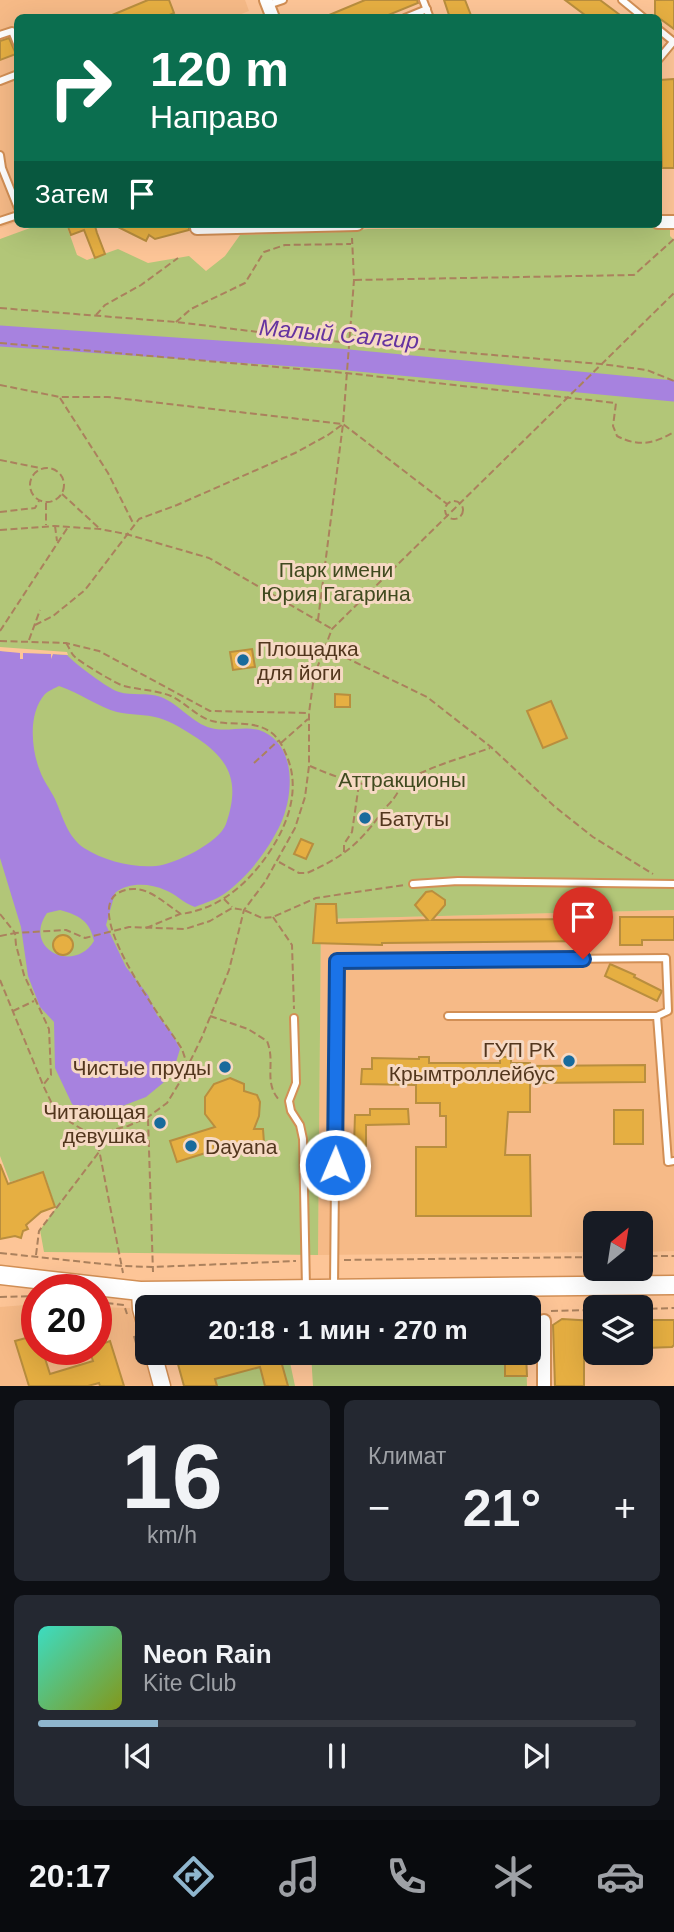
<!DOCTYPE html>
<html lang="ru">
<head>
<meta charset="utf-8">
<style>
  :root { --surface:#171b24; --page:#242831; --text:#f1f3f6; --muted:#9ea1a6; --line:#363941; --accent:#8fb6ce }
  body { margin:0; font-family:Helvetica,sans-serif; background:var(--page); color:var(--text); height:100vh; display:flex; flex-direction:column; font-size:26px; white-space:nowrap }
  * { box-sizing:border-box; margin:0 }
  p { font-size:23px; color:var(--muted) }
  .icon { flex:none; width:38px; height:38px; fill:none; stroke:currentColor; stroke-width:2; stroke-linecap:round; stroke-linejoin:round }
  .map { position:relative; height:1386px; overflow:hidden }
  .panel { display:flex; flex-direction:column; gap:14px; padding:14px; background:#0d0f14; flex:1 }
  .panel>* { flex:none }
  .top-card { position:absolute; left:14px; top:14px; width:648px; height:214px; border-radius:10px; box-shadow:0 7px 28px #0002; background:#0b6e4f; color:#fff; overflow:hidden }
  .needle { width:46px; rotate:30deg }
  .controls { position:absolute; left:583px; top:1211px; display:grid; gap:14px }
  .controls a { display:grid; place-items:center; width:70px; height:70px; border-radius:10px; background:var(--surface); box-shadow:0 7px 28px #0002; font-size:35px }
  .speed { position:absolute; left:21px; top:1274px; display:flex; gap:14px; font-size:35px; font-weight:700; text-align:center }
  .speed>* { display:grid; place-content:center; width:91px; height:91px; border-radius:50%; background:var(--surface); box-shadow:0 7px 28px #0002; line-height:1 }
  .speed .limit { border:10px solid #d22; background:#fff; color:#111 }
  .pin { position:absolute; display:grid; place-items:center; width:60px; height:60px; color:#fff; margin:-72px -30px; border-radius:50% 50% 50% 0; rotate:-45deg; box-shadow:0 0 7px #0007 }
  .pin .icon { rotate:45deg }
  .me { position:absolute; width:77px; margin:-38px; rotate:1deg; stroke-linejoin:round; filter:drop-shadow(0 0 5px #0008) }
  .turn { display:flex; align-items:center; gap:24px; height:147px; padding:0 21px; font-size:32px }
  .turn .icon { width:91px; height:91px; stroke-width:2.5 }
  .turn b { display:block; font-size:49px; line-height:60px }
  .then { display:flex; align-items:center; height:66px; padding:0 21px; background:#0003; gap:14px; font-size:26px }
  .big { font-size:52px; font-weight:700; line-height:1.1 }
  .panel .widget { flex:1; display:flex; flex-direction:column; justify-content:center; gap:10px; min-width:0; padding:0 24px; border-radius:10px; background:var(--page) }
  .panel .dial { align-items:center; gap:0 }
  .dial b { font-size:91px; line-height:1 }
  .song { display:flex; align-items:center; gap:21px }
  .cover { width:84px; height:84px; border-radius:10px; background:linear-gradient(135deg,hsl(170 70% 55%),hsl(70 70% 35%)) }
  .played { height:7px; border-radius:4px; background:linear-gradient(90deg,var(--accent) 20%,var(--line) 20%) }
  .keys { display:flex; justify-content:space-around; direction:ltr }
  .heat { display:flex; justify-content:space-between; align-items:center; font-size:38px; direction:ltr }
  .panel .tiles { flex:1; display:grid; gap:14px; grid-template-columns:1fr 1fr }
  .widget:last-child { grid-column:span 2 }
  .trip { position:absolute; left:135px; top:1295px; width:406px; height:70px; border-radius:10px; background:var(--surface); box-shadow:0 7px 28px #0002; font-weight:700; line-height:70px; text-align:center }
  .dock { display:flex; height:112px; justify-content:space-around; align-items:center; background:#090b0e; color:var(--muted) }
  .dock .icon { width:49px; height:49px }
  .dock .selected { color:var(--accent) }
  .dock b { font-size:32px; color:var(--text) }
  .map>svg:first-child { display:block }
</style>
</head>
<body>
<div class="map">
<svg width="674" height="1386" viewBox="0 0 674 1386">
  <rect width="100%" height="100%" fill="#fdc597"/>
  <g fill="#f6ba87">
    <path d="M0 0H245L249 11 231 18H18L17 222 0 228Z"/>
    <path d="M674 910V1251L641 1252 640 1223H595V1252L318 1255 321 919Z"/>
    <path d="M25 1305H37V1349H96V1307L130 1308 153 1386H0V1307Z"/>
  </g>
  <g fill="#b2c678">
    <path d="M41 224H66L77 255 87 260 118 249 148 263 189 256 206 271 225 256 240 235 340 232 368 229 670 227V236L674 240V910L321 919 318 1255 44 1252 40 1230 56 1208 44 1173 10 1182 0 1156V239Z"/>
    <path d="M191 1353H288L295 1386H185L176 1357Z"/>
    <path d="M311 1353H526L527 1386H313Z"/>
  </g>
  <path fill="#a782df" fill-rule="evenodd" d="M0 651 67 655C74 663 110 690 119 692 132 696 147 692 161 697 179 704 192 723 211 728 228 733 247 724 264 732 297 748 293 796 281 823 269 849 248 877 224 894 216 900 204 903 195 907 183 903 176 894 165 890 150 883 128 882 115 893L106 925 126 967 148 995 157 1015 172 1033 180 1049 176 1062 163 1083 146 1097 96 1116 80 1110 72 1104 55 1068 54 1022 40 1007 28 976 21 927 0 858ZM59 686C78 692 100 708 117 712 131 715 145 714 159 718 173 722 184 730 197 738 231 761 240 783 226 824 219 843 175 864 156 866 133 868 104 861 84 848 67 836 63 817 55 799 50 789 43 780 40 771 31 749 28 713 45 694 48 691 55 688 59 686ZM60 910C79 915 90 921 94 941 74 974 22 949 47 913Z"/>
  <path fill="#fdc597" d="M0 647 67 652 68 655 53 654 51 659V654L23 653V659H20V653L0 651Z"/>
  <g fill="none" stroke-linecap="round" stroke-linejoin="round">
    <path stroke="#a782df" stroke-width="21" d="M0 336 338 359 674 391"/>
  </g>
  <g fill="#e6af42" stroke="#b98e3e" stroke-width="2">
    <path d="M148 0H169L174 13 163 18H105Z"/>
    <path d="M365 0H417L418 3 381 18H322Z"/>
    <path d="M444 0H465L472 18H450Z"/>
    <path d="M565 0H600L624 18H589Z"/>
    <path d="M655 0H674V29L655 15Z"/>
    <path d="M9 38 16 54 0 60V41Z"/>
    <path d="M674 79V168H662L660 80Z"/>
    <path d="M67 224H98L95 226 97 233 105 254 95 258 84 230 71 235Z"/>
    <path d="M112 224H189V230L155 239 149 235 146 241Z"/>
    <path d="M252 649 255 667 233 670 230 652Z"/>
    <path d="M335 694 350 695V707H335Z"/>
    <path d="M551 701 567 738 543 748 527 711Z"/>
    <path d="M301 839 313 844 306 859 294 854Z"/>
    <path d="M432 891 445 900V905L432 920 598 919V941L382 943V945L313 943 316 904H336L337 923 428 920 415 905 426 892Z"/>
    <path d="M620 917H674V940H642V945H620Z"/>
    <circle cx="63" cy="945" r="10"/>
    <path d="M610 964 635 975 634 977 662 991 657 1001 605 976Z"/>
    <path d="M419 1057H429V1063H500V1057H511V1063H530V1066L645 1065V1082L530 1083V1112H508L505 1155H530L531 1216H416V1147H446V1116H440V1103H416V1085L361 1084 362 1069H372V1058L419 1059Z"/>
    <path d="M230 1078 244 1084V1091L257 1095 260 1102 259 1116 254 1129H263L264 1143 214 1145 215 1150 177 1162 170 1141 215 1127 205 1114V1097L214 1084Z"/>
    <path d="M370 1109H408L409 1124 366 1125V1146H354L355 1115H370Z"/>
    <rect x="614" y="1110" width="29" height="34"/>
    <path d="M0 1164 8 1184 43 1172 55 1207 41 1212 26 1225 28 1229 23 1231 21 1238 15 1236 0 1239Z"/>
    <path d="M562 1319 595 1321V1346H584V1386H555L553 1325Z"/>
    <path d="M640 1320H674V1345L672 1347 646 1348V1345H640Z"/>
    <path d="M37 1335V1349H42L50 1374 93 1361 89 1349H96V1346L110 1341 124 1386H100L99 1383 88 1386H29L15 1341Z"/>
    <path d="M191 1353H300V1356L281 1361 288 1386H265L260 1367 215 1379 217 1386H184L176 1357Z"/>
    <path d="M505 1353H526L527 1376H505Z"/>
  </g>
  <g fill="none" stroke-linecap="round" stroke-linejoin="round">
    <defs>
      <g id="service">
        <path d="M423 0 430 18"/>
        <path d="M622 0 644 18"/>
        <path d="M268 5 283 0"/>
        <path d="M405 18 427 9"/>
        <path d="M658 29 674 42"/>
        <path d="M0 35 12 31 18 46"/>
        <path d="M658 60 673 42"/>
        <path d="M0 81 18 74"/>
        <path d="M0 155 2 168 18 208"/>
        <path d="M0 221 18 215"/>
        <path d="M413 884 458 881 674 884"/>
        <path d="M448 1016H657L668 1162 674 1161"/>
        <path d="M294 1018 296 1083 289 1101 291 1111 300 1125 303 1139 306 1288"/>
        <path d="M334 1287 337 961 666 958 668 1011 657 1016"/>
      </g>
      <g id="minor">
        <path d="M266 0 273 18"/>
        <path d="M658 222H674"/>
        <path d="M197 228 357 224"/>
        <path d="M544 1321V1386"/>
      </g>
      <g id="tertiary">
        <path d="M140 1291 141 1309 147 1331"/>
        <path d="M153 1353 162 1386"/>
      </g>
      <path id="secondary" d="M0 1275 140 1291 674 1285"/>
    </defs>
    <use href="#service" stroke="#d28f55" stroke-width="10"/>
    <use href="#minor" stroke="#d28f55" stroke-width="16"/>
    <use href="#tertiary" stroke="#d28f55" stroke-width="19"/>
    <use href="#secondary" stroke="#d28f55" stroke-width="21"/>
    <g stroke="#ab815d" stroke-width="2" stroke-dasharray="7 3.5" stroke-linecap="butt">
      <path d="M355 280 634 275 674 239"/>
      <path d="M0 308 176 322 349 343 601 364 647 370 674 381"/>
      <path d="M96 315 105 305 141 285 178 258"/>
      <path d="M176 322 191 309 245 283 264 252 285 245 351 244"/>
      <path d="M0 343 346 373 616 403 613 426 617 436C638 447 654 444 674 432"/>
      <path d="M0 385 60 397H108L343 424 447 504"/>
      <path d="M60 398 108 473 133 523"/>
      <path d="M0 460 40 468"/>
      <circle cx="47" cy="485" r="17"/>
      <path d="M62 494 99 528"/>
      <circle cx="454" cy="510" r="9"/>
      <path d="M46 503V525"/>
      <path d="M0 512 35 508 39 501"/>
      <path d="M55 526 57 541"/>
      <path d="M0 530 54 526 100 529 126 534 209 558 332 629"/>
      <path d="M318 620 343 424 354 280 352 238"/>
      <path d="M35 625 53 616 85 590 139 519 177 505 295 453 328 435 343 424"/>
      <path d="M0 631 68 527"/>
      <path d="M29 640 40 610"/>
      <path d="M0 641 66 643 99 651 210 711 308 713"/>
      <path d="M66 643C69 647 71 653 74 656 78 661 118 685 124 686 140 690 156 690 171 696 186 703 197 717 212 721 230 726 252 720 269 731 276 735 282 744 285 752 304 791 285 833 260 865 239 891 215 909 181 914 161 901 143 880 118 893 81 914 167 1025 182 1049L187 1064"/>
      <path d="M326 648 427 697 491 747 554 806 593 837 653 874"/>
      <path d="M281 743 308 719"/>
      <path d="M254 763 278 741"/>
      <path d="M310 766C338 778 368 790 399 784 408 782 415 775 423 772 445 762 468 756 490 748"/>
      <path d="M344 852V844L352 832 359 784"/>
      <path d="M279 862 299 873H307C341 858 358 845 380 815 389 802 395 801 402 783"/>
      <path d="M224 899 232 907"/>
      <path d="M0 914 15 933 66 930 85 938 129 927 185 929 210 921 232 908 244 910 262 918 273 917 316 898 404 885"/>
      <path d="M273 917 292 945 294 1009"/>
      <path d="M146 928 180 914"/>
      <path d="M0 936 15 933 16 945 24 975 49 1029 51 1075 44 1084"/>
      <path d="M0 980 43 1085 54 1108 70 1122 85 1131 96 1134 128 1126 148 1117 167 1103 181 1080 202 1037 229 970 244 910 265 882 295 828 305 797 309 766V713L314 676 332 629 674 293"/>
      <path d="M13 1011 34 1001"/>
      <path d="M210 1016 248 1029 267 1041C276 1063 263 1081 279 1100"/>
      <path d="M148 1119 153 1272"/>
      <path d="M96 1134 123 1273"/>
      <path d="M0 1253 122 1266 153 1267 296 1261"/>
      <path d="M36 1255 39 1231 99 1152"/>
      <path d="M640 1256H674"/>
      <path d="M344 1260 595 1257"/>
      <path d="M0 1297 37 1296"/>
      <path d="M96 1302 124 1305 127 1314"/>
      <path d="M359 1304 521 1307"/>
      <path d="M528 1309 538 1311"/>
      <path d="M640 1309 674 1308"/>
      <path d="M551 1311 595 1310"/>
      <path d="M134 1336 139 1354"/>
    </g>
    <use href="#service" stroke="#fff" stroke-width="6"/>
    <use href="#minor" stroke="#fff" stroke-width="12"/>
    <use href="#tertiary" stroke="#fff" stroke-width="16"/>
    <use href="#secondary" stroke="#fff" stroke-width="18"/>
  </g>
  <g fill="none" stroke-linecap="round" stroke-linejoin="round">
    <defs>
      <path id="route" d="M335 1165 337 961 583 959"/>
    </defs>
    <use href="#route" stroke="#114b97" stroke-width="18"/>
    <use href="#route" stroke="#1a73e8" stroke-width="12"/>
  </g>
  <g fill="#186b9c" stroke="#f6d9c3" stroke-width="2.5">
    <circle cx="243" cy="660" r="7"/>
    <circle cx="365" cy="818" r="7"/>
    <circle cx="569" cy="1061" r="7"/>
    <circle cx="225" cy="1067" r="7"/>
    <circle cx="160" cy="1123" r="7"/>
    <circle cx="191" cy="1146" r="7"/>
  </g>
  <g text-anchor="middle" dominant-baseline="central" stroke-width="6" stroke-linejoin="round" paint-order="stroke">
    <g font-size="21" fill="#404a1f" stroke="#f6d9c3">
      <text x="336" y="569">Парк имени<tspan x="336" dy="24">Юрия Гагарина</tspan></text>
      <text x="402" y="779">Аттракционы</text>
    </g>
    <g font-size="21" fill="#52361d" stroke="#f6d9c3" text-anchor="start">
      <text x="257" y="648">Площадка<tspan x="257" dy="24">для йоги</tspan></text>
      <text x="379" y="818">Батуты</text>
      <text x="555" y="1049" text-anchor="end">ГУП РК<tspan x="555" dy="24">Крымтроллейбус</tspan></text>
      <text x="211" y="1067" text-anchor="end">Чистые пруды</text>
      <text x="146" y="1111" text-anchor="end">Читающая<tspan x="146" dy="24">девушка</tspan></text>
      <text x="205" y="1146">Dayana</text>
    </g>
    <g font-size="23" font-style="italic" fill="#65339f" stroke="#f6d9c3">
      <text transform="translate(339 334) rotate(5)">Малый Салгир</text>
    </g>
  </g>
</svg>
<div class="controls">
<a><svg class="needle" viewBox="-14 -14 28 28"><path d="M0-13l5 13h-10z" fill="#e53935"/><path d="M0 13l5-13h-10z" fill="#9ea1a6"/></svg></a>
<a><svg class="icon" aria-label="layers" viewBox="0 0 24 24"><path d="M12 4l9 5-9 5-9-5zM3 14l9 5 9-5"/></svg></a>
</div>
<div class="speed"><div class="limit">20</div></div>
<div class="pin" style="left:583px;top:959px;background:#d93025"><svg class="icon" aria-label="arrive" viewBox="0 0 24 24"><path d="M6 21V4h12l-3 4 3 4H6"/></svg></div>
<svg class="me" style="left:335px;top:1165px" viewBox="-20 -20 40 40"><circle r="17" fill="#1a73e8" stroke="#fff" stroke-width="3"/><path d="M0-11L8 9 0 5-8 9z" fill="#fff"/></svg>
<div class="trip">20:18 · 1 мин · 270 m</div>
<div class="top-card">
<div class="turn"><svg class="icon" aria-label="right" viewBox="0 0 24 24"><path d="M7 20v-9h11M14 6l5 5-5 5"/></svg><div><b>120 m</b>Направо</div></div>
<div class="then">Затем<svg class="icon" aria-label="arrive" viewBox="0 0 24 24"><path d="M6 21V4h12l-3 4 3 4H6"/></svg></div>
</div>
</div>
<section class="panel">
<div class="tiles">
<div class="widget dial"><b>16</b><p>km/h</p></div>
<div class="widget"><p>Климат</p>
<div class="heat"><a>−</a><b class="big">21°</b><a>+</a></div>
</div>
<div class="widget">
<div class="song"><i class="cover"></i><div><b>Neon Rain</b><p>Kite Club</p></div></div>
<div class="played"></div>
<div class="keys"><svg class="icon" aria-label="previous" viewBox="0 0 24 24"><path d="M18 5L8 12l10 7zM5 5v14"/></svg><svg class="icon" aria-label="pause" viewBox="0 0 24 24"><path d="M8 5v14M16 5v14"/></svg><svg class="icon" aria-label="next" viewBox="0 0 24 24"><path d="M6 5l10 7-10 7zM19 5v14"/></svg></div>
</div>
</div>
</section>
<nav class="dock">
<b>20:17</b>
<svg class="icon selected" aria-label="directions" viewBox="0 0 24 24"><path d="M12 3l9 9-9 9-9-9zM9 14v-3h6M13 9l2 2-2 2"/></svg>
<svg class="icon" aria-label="music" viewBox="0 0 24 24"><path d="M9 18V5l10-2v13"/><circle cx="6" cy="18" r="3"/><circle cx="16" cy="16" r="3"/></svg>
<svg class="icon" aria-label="phone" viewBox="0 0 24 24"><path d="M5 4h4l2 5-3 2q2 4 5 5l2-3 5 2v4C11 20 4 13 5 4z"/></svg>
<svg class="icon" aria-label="climate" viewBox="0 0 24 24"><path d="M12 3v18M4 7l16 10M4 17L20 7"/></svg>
<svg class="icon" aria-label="car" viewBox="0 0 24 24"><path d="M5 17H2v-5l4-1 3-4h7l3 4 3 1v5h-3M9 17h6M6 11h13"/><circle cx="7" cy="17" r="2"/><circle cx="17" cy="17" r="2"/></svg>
</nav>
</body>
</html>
